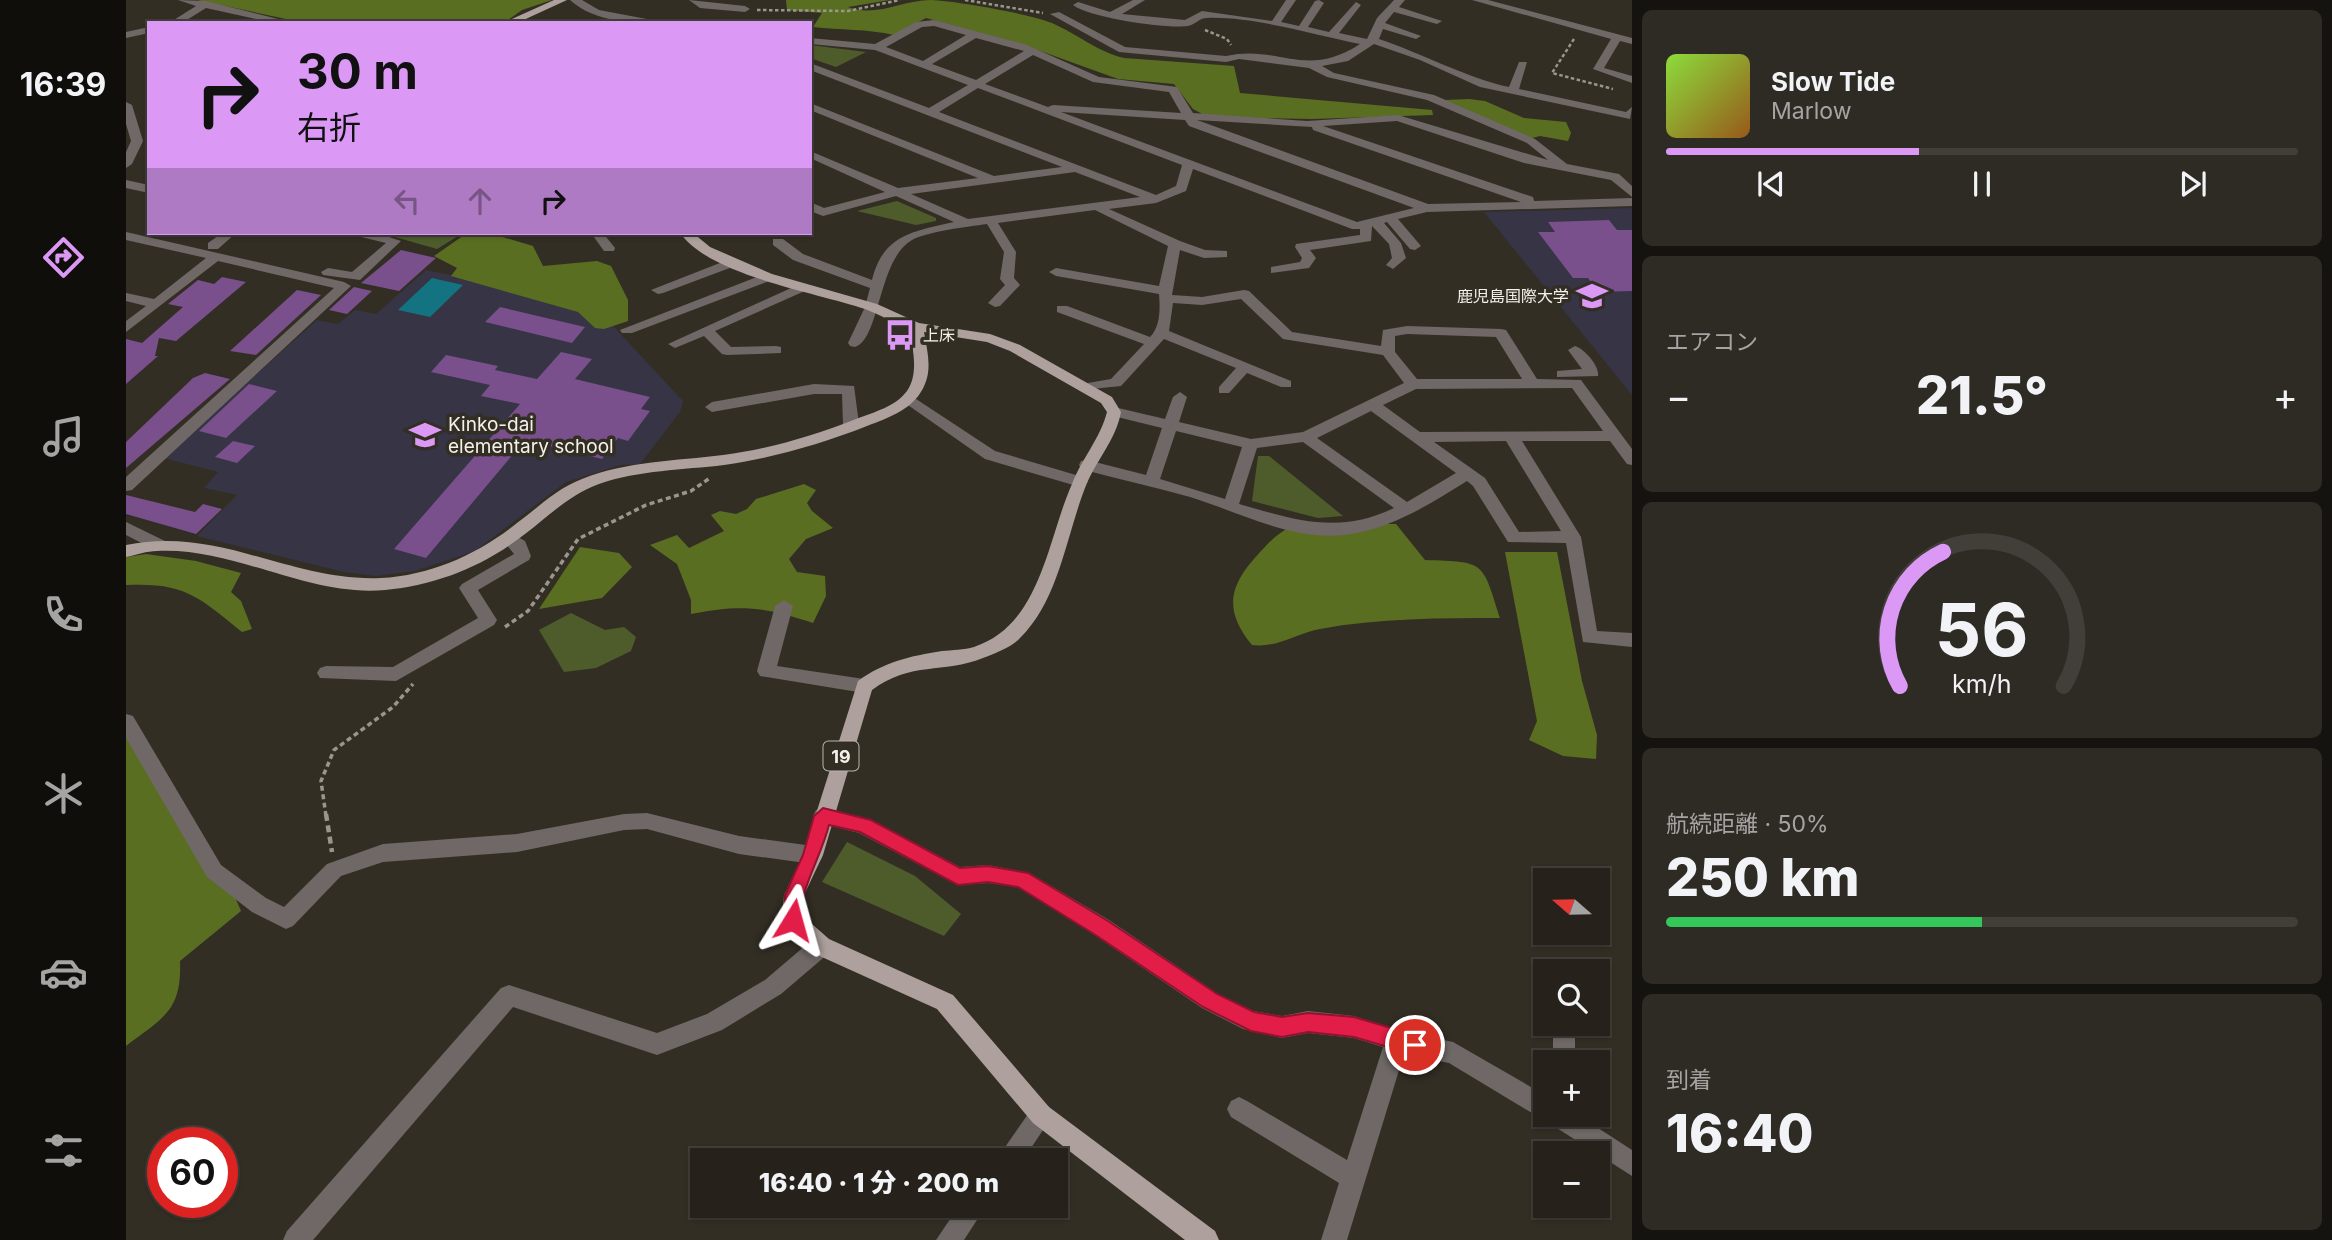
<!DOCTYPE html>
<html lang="ja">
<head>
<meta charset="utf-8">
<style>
  :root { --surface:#26221b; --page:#2e2a24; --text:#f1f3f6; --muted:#a4a4a3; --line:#423f3a; --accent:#db99f5 }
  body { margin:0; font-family:Inter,"Noto Sans JP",sans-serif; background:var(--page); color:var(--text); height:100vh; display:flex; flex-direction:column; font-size:26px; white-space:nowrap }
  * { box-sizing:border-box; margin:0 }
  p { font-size:23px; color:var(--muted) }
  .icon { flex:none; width:38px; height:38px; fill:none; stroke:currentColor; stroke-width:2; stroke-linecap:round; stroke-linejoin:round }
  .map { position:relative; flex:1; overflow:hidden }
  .sheet { display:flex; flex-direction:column; gap:10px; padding:10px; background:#15130f; width:700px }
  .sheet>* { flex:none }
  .hud { position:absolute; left:21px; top:21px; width:665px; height:214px; border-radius:0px; box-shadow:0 2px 5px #0004,0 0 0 2px var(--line); background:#db99f5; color:#111; overflow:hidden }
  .needle { width:46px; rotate:290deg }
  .controls { position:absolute; left:1407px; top:868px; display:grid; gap:14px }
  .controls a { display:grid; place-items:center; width:77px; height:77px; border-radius:0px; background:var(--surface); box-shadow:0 2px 5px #0004,0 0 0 2px var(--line); font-size:35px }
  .speed { position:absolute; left:21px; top:1127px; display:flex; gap:14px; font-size:35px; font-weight:700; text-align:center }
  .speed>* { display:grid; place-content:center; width:91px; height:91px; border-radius:50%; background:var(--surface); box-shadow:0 2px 5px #0004,0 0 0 2px var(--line); line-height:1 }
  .speed .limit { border:10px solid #d22; background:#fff; color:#111 }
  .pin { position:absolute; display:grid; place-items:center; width:60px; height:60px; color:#fff; margin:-30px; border:4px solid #fff; border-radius:50%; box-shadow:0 2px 7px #0007 }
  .me { position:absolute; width:77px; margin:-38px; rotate:8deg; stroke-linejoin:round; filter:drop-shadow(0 0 5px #0008) }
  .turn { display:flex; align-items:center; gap:24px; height:147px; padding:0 35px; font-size:32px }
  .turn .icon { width:91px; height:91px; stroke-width:2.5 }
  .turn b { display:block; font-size:49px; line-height:60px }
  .lanes { display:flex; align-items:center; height:66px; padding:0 35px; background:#0003; justify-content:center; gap:35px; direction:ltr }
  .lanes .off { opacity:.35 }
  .big { font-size:52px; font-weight:800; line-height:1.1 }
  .sheet .tile { flex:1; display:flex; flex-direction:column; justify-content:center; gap:10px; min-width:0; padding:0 24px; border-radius:10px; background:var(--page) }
  .sheet .dial { align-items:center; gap:0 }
  .dial svg { height:182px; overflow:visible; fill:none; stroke:var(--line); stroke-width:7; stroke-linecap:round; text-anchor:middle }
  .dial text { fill:var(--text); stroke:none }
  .song { display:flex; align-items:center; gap:21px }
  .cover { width:84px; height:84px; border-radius:10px; background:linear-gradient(135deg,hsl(90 70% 55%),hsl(30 70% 35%)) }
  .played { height:7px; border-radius:4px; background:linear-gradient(90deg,var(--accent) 40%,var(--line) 40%) }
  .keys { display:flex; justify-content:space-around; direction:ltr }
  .heat { display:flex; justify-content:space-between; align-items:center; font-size:38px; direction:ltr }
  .charge { height:10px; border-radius:5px; background:linear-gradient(90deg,#34c759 50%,var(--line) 0) }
  .trip { position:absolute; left:564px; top:1148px; width:378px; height:70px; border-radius:0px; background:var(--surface); box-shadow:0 2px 5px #0004,0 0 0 2px var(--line); font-weight:800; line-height:70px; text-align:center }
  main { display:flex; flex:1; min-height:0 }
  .dock { display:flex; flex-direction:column; width:126px; justify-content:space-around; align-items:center; background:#0f0e0b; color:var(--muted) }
  .dock .icon { width:49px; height:49px }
  .dock .active { color:var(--accent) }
  .dock b { font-size:32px; color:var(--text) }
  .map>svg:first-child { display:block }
</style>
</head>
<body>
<main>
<nav class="dock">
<b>16:39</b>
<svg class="icon active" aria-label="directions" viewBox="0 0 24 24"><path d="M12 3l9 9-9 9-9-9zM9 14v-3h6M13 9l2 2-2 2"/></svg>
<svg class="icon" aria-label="music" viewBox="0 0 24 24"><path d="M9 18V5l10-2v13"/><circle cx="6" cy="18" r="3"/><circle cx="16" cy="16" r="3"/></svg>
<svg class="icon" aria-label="phone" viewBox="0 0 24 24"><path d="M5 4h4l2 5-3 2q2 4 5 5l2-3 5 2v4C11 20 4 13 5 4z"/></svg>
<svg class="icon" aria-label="climate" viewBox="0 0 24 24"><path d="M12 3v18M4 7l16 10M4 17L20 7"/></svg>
<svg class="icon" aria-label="car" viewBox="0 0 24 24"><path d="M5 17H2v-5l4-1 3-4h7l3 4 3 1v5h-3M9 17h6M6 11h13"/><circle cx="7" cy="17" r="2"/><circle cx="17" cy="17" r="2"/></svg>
<svg class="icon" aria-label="filters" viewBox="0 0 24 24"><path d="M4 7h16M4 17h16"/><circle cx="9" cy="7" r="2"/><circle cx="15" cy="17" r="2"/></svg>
</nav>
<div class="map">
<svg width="1506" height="1240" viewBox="0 0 1506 1240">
  <rect width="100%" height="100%" fill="#332e24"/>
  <g fill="#363445">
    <path d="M1506 208V395L1358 212Z"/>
    <path d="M300 270 385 287 460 297 557 401 554 412 514 464 495 465 440 482 349 551 289 571 250 576 218 572 71 536 111 495 78 488 92 472 37 458 191 320 212 324 229 310 250 314Z"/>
  </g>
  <g fill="#4e5c2b">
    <path d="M684 45 740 52 710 67 684 58Z"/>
    <path d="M771 201 810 218V221L790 225 731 211Z"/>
    <path d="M255 233H337L311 249Z"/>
    <path d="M1132 456H1143L1217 516 1192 518 1126 501Z"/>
    <path d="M445 613 479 630 498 627 510 637 505 651 470 668 438 672 413 630Z"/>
    <path d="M721 842 789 876 835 914 818 936 696 882Z"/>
  </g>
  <g fill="#5a6e21">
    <path d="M71 0H426L396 10 378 23H179Z"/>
    <path d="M660 0H764L722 7C750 18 776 0 805 0 830 1 904 14 926 23 951 34 972 52 998 58L1108 66 1114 93 1306 110 1307 115 1186 119 1082 117 1067 109 1048 84 992 79 898 45 800 18 768 35C742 29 714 30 687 27L696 13 661 10Z"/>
    <path d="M1343 99 1359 101 1398 118 1440 122 1445 133 1442 141 1414 136 1398 140 1318 100Z"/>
    <path d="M341 233H363L407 246 417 266 471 261 485 266 502 300V321L478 329 469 328 452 312 325 276 331 268 308 256Z"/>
    <path d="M678 484 690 490 681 503 686 511 707 528 680 539 663 559 671 572 699 576 700 596 687 623C638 607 616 604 565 614V600L551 564 524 545 551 535 563 548 598 531 585 515 594 511 610 514 621 509 630 499Z"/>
    <path d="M1270 524 1299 560C1360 562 1356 561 1374 618 1315 618 1252 618 1194 629 1169 634 1152 648 1126 645 1094 606 1106 581 1138 548 1145 540 1157 529 1168 526 1198 520 1239 524 1270 524Z"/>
    <path d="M454 547 493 553 506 567 476 598 413 609Z"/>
    <path d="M1379 552H1431L1456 681 1471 735 1470 759 1437 756 1403 740 1411 721Z"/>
    <path d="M20 554 70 561 115 573 105 592 115 601 126 629 116 632C73 597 59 582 0 585V557Z"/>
    <path d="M0 730 109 897 115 911 54 961C56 1012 36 1018 0 1046Z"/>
  </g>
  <path fill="#137380" d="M306 278 337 285 304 317 272 310Z"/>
  <g fill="#794f8c">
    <path d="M1483 220 1491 230H1506V291L1472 292 1462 278H1447L1412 232H1429L1422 222Z"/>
    <path d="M275 250 310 258 273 291 235 283Z"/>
    <path d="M96 277 120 282 50 341 33 338 29 356H32L0 384V339L16 343 57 307 42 304 72 280 88 284Z"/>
    <path d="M228 287 246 291 221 314 203 310Z"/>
    <path d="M171 290 195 295 130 355 104 351Z"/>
    <path d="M374 307 459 327 446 343 359 322Z"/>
    <path d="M435 352 466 359 449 379 524 397 515 409 524 411 502 441 492 438 476 459 399 440 300 558 268 549 394 404 355 396 364 385 305 372 320 355 372 366 369 370 411 379Z"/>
    <path d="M79 373 104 379 0 468V442L67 378Z"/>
    <path d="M123 384 151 391 100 438 73 431Z"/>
    <path d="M107 441 129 446 111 463 89 457Z"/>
    <path d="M0 495 69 512 77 504 96 509 70 534 0 514Z"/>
  </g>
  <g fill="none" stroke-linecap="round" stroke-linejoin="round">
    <g stroke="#9a968d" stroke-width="2.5" stroke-dasharray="3.5 2.5" stroke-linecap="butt">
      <path d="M839 0 917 13"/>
      <path d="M631 10 722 11 774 0"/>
      <path d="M1079 30 1101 39 1105 45"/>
      <path d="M1448 39 1426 73 1487 89"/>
    </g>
    <g stroke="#9a968d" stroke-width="3.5" stroke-dasharray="5 3.5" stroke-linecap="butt">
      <path d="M379 627 402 611 452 539 520 505 565 491 584 478"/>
      <path d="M200 816 195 781 208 750 267 707 287 684"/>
    </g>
    <path stroke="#9a968d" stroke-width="4.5" stroke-dasharray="7 4.5" stroke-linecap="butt" d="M200 814 206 852"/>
    <g fill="#6f6866" fill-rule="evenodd">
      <path d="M52 0 80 1 168 23H148L80 8 56 23H43L70 6Z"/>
      <path d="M444 0H456L473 10 542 23C509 23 469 23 444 0Z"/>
      <path d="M563 0 619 6 624 9 619 12 574 8Z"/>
      <path d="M1007 0H1019L996 14 1059 20 1076 11 1146 21 1160 0H1170L1155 22 1173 26 1189 1 1193 0 1198 3 1182 27 1203 32 1230 2 1235 5 1213 33 1241 39 1251 18 1268 0H1279L1273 7 1316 21 1311 24 1268 12 1259 23 1295 36 1290 39 1257 29 1253 39C1295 53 1341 78 1383 87L1393 62H1401L1393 89 1500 112 1506 107 1504 119 1354 87 1294 60 1248 44 1222 61 1196 66 1208 73 1308 95 1409 139 1441 164 1493 174 1506 186V197L1485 180 1398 163 1271 121 1197 126 1407 197 1408 201 1506 198V206L1301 212 1272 219 1295 246 1289 250 1284 249 1261 222 1258 223 1275 243 1280 258 1267 269 1260 265 1266 258 1263 244 1246 226 1245 241 1184 250 1190 258 1183 268 1145 273V267L1174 262 1176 258 1169 247 1170 244 1234 235V229H1226L1067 169 1060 191 1030 203 983 209 1054 241 1079 250 1101 251V257L1078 258 1054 250 1046 295 1076 297 1118 290 1123 291 1166 332 1255 346 1257 330 1281 326 1375 329 1380 330 1411 379 1455 380 1506 449V465L1501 464 1484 441H1396L1455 537 1471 631 1506 633V647L1457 642 1440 543 1382 542 1347 486 1341 481C1304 504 1268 527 1225 534 1169 543 1116 513 1064 497 1028 487 992 479 955 469L953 465 955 461 961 460 1020 475 1036 428 983 415 981 412 983 409 988 407 1039 419 1047 397 1054 392 1061 397 1053 422 1125 439 1177 432 1278 383 1257 355 1157 339 1115 299 1076 305 1047 303 1043 331 1165 381V387H1155L1121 373 1103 393H1093V387L1110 368 1038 339 995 386 956 390V384L985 379 1018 344 931 312V306H941L1024 337C1035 326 1034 307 1033 294L930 276 923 272 930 268 1033 286 1042 246 969 210 872 223 890 252 888 278 894 285 874 306 869 307 862 303 879 285 874 279 878 252 861 224C841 227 803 231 786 240 752 259 754 340 729 347L724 346 722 343 739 307 744 288 667 260 647 245V239H657L677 254 746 280C757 234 789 231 828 222L770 196 697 216 684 211V202L698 208 759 192 684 158V151L772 188 852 178 684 110V103L868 176 936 167 684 70V63L803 108 842 85 749 50 684 44V38L749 44 790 22 808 20 901 45 973 77 1051 87 1067 113 1181 121 1272 115 1422 160 1401 143 1301 100 1201 77 1183 68 1113 59 1100 62 993 52 924 14 933 12 999 47 1100 56C1152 44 1179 80 1234 44 1189 35 1126 16 1081 18 1073 18 1069 25 1062 26 1040 29 964 18 947 5L952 2 984 12ZM808 26 840 35 797 61 760 47 796 27ZM850 38 898 51 850 80 806 64ZM907 55 967 82 1043 92 1055 113 927 105 922 107 859 84ZM852 88 1056 165 1050 186 1030 195 813 112ZM935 112 1059 120 1063 126 1288 208 1231 222ZM1071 120 1186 127 1187 130 1395 202 1302 204ZM949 172 1014 197 842 219 785 194ZM1281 334 1370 337 1396 379H1291L1269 352V336ZM1446 388 1477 431 1294 432 1257 405 1290 389ZM1245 411 1330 473 1281 502 1191 438ZM1050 431 1116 447 1099 499 1034 479ZM1380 441 1435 531 1393 532 1359 478 1308 442ZM1177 442 1268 508C1212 535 1169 520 1113 504L1131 448Z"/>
      <path d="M1346 0H1362L1506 38V44L1494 41 1478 68 1506 76V83L1467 69 1485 39Z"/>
      <path d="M23 27V33L0 38V32Z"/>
      <path d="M0 102 6 105 17 141 6 164 0 168V152L5 141 0 124Z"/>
      <path d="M0 180 23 185V193L0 188Z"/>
      <path d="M0 232 218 282 225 286 6 490 0 491V477L208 288 92 261 0 332V321L20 306 0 301V293L28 299 80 258 0 240Z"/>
      <path d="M96 233H110L92 249H82V243Z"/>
      <path d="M230 233H251L275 241 234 280 197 275 195 272 202 268 226 272 260 243 231 236Z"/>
      <path d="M465 233H477L489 248 488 251H478Z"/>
      <path d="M604 259 609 260V266L537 293 532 294 525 290Z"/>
      <path d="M641 273 648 277 646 280 506 333H496L494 330Z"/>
      <path d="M676 283 683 287 681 290 589 331 605 347 650 346 655 347V353L601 355 596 354 578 336 549 348 542 344Z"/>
      <path d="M1449 346C1459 349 1474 367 1472 376L1431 377V371L1456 369 1442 350Z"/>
      <path d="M688 384 728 386 733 424 730 427 725 429 717 424 716 394H688L586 412 579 407 586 402Z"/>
      <path d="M784 395 869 451 960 478 962 482 954 487 859 459 779 403 777 400Z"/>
      <path d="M0 522 39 541 41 545 39 549H27L0 535Z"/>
      <path d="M383 532 399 541 405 556 403 560 352 590 371 620 368 625 270 681 194 678 191 673 194 668 200 666 267 667 352 618 333 588 336 584 388 554 375 538Z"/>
      <path d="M658 600 667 606 651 666 738 679 744 681 747 686 744 691 738 693 634 676 631 671 649 606Z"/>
      <path d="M0 714 7 716 95 865 140 898 158 907 201 864 257 844 391 834 498 814 521 813 613 836 687 846 694 849 697 855 694 861 687 864 613 854 521 829 498 830 391 852 257 862 215 876 167 926 160 929 126 912 81 877 0 738Z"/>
      <path d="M697 808 745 820 834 867 862 865 903 873 983 920 1092 994 1127 1011 1156 1016 1182 1011 1228 1016 1270 1030 1327 1042 1419 1095V1115H1452L1506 1150V1176L1423 1123 1421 1119 1411 1116 1323 1063 1278 1054 1221 1240H1195L1213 1183 1105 1117 1101 1109 1105 1101 1113 1097 1121 1101 1221 1160 1257 1047 1228 1038 1182 1033 1156 1038 1117 1029 1076 1008 967 934 892 887 862 883 832 885 733 833 690 822 687 816 690 810Z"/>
      <path d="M695 936 703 939 706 946 703 953 655 994 596 1030 531 1055 387 1007 187 1240H157L161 1231 375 988 383 985 531 1033 581 1014 639 980 687 939Z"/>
      <rect x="1427" y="1024" width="22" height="38"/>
      <path d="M915 1103 923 1107 927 1115 897 1160H870L907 1107Z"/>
      <path d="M833 1206H860L838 1240H810Z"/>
    </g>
    <g fill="#aea19d" fill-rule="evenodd">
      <path d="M428 0H441L391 23H377Z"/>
      <path d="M554 233H567L584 247 646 274 751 304 793 323 864 334 894 345 986 397 995 412C990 439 972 458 961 483 940 534 934 599 894 638 886 647 868 654 857 658 817 674 785 661 746 690L697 855 678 895V917L703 939 827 995 923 1107 1089 1231 1093 1240H1059L907 1123 811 1009 687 953 660 928 656 921 658 895 677 855 732 681C758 662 784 656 816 651 826 650 838 650 848 647 915 625 921 540 946 484 956 458 974 439 981 412L975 403 884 351 861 342 798 332C801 349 806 368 799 384 789 409 764 417 741 426 695 444 647 458 598 465 557 470 513 470 473 484 443 495 424 515 399 534 358 566 311 585 259 590 181 597 109 547 31 551 21 551 10 555 0 557V545C95 526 164 582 255 578 306 575 352 554 391 523 413 507 430 489 456 479 501 461 550 461 597 455 643 449 687 436 730 419 748 412 769 407 781 391 793 374 787 348 783 329 769 323 754 315 739 309 689 292 585 276 554 233Z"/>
    </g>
  </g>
  <path fill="#e11d48" stroke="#92132f" stroke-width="2" d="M697 808 745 820 834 868 862 866 902 873 982 921 1091 994 1128 1012 1156 1017 1182 1013 1228 1017 1289 1035 1296 1038 1299 1045 1296 1052 1289 1055 1228 1037 1182 1032 1156 1037 1125 1031 1077 1007 968 934 892 887 862 882 832 885 734 832 703 825C697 849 685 870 678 894 675 905 679 916 674 927L667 929 661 927 658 920 659 895 677 855 688 816Z"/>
  <defs>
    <symbol id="university-bare" viewBox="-9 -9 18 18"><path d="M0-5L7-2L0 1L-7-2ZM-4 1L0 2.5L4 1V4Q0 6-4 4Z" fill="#db99f5" stroke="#332e24" stroke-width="2.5" paint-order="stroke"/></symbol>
    <symbol id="bus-bare" viewBox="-9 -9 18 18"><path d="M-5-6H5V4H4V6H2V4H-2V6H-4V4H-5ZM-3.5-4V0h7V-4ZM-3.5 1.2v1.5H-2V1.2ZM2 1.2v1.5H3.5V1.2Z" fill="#db99f5" stroke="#332e24" stroke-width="2.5" paint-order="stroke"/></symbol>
    <symbol id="school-bare" viewBox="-9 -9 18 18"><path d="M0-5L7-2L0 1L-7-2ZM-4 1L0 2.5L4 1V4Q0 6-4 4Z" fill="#db99f5" stroke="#332e24" stroke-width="2.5" paint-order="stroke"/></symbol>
  </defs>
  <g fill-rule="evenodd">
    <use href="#university-bare" x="1444" y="274" width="44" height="44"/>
    <use href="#bus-bare" x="752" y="313" width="44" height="44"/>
    <use href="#school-bare" x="277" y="413" width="44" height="44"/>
  </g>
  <g text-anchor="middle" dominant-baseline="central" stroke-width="7" stroke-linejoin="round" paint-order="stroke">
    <g font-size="16" fill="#f4f1ea" stroke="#332e24" text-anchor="end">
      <text x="1443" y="296">鹿児島国際大学</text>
      <text x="797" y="335" text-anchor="start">上床</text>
    </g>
    <rect fill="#332e24" stroke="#bab6af" stroke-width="2" x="697.5" y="741.5" width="35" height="29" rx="5"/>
    <g font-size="18" font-weight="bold" fill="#f4f1ea">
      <text x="715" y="756">19</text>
    </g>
    <g font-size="19" fill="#f4f1ea" stroke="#332e24" text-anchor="start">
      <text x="322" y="424">Kinko-dai<tspan x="322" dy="22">elementary school</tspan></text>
    </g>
  </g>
</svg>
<div class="controls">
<a><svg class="needle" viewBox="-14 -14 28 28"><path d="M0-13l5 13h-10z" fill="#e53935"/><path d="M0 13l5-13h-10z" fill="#a4a4a3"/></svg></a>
<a><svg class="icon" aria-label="search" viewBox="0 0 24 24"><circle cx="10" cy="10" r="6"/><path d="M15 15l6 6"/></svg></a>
<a>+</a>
<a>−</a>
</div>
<div class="speed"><div class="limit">60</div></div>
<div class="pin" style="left:1289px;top:1045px;background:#d93025"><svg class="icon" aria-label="arrive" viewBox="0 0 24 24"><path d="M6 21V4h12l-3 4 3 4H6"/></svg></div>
<svg class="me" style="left:667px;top:920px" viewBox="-20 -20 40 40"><path d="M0-17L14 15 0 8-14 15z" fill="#e11d48" stroke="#fff" stroke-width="4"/></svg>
<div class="trip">16:40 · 1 分 · 200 m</div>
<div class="hud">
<div class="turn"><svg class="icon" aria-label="right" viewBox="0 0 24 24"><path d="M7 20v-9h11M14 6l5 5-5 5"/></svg><div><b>30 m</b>右折</div></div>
<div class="lanes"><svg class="icon off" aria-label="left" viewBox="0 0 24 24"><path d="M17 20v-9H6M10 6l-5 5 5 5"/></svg><svg class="icon off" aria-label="ahead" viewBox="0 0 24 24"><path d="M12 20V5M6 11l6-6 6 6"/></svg><svg class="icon" aria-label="right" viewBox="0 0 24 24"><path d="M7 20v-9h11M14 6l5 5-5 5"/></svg></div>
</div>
</div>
<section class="sheet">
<div class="tile">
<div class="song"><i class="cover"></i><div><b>Slow Tide</b><p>Marlow</p></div></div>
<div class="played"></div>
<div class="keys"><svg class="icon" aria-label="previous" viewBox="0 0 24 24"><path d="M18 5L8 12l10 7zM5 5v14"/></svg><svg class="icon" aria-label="pause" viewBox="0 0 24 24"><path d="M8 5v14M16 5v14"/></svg><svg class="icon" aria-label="next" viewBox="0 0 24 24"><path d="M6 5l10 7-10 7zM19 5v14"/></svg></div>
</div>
<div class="tile"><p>エアコン</p>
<div class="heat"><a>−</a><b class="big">21.5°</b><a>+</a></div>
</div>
<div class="tile dial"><svg viewBox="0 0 100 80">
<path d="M14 69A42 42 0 1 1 86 69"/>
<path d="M14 69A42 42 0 0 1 33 10" stroke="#db99f5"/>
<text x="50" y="56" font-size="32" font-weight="700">56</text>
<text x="50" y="72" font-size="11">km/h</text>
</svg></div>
<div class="tile"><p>航続距離 · 50%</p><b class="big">250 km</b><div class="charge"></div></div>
<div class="tile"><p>到着</p><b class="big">16:40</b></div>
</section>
</main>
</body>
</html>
